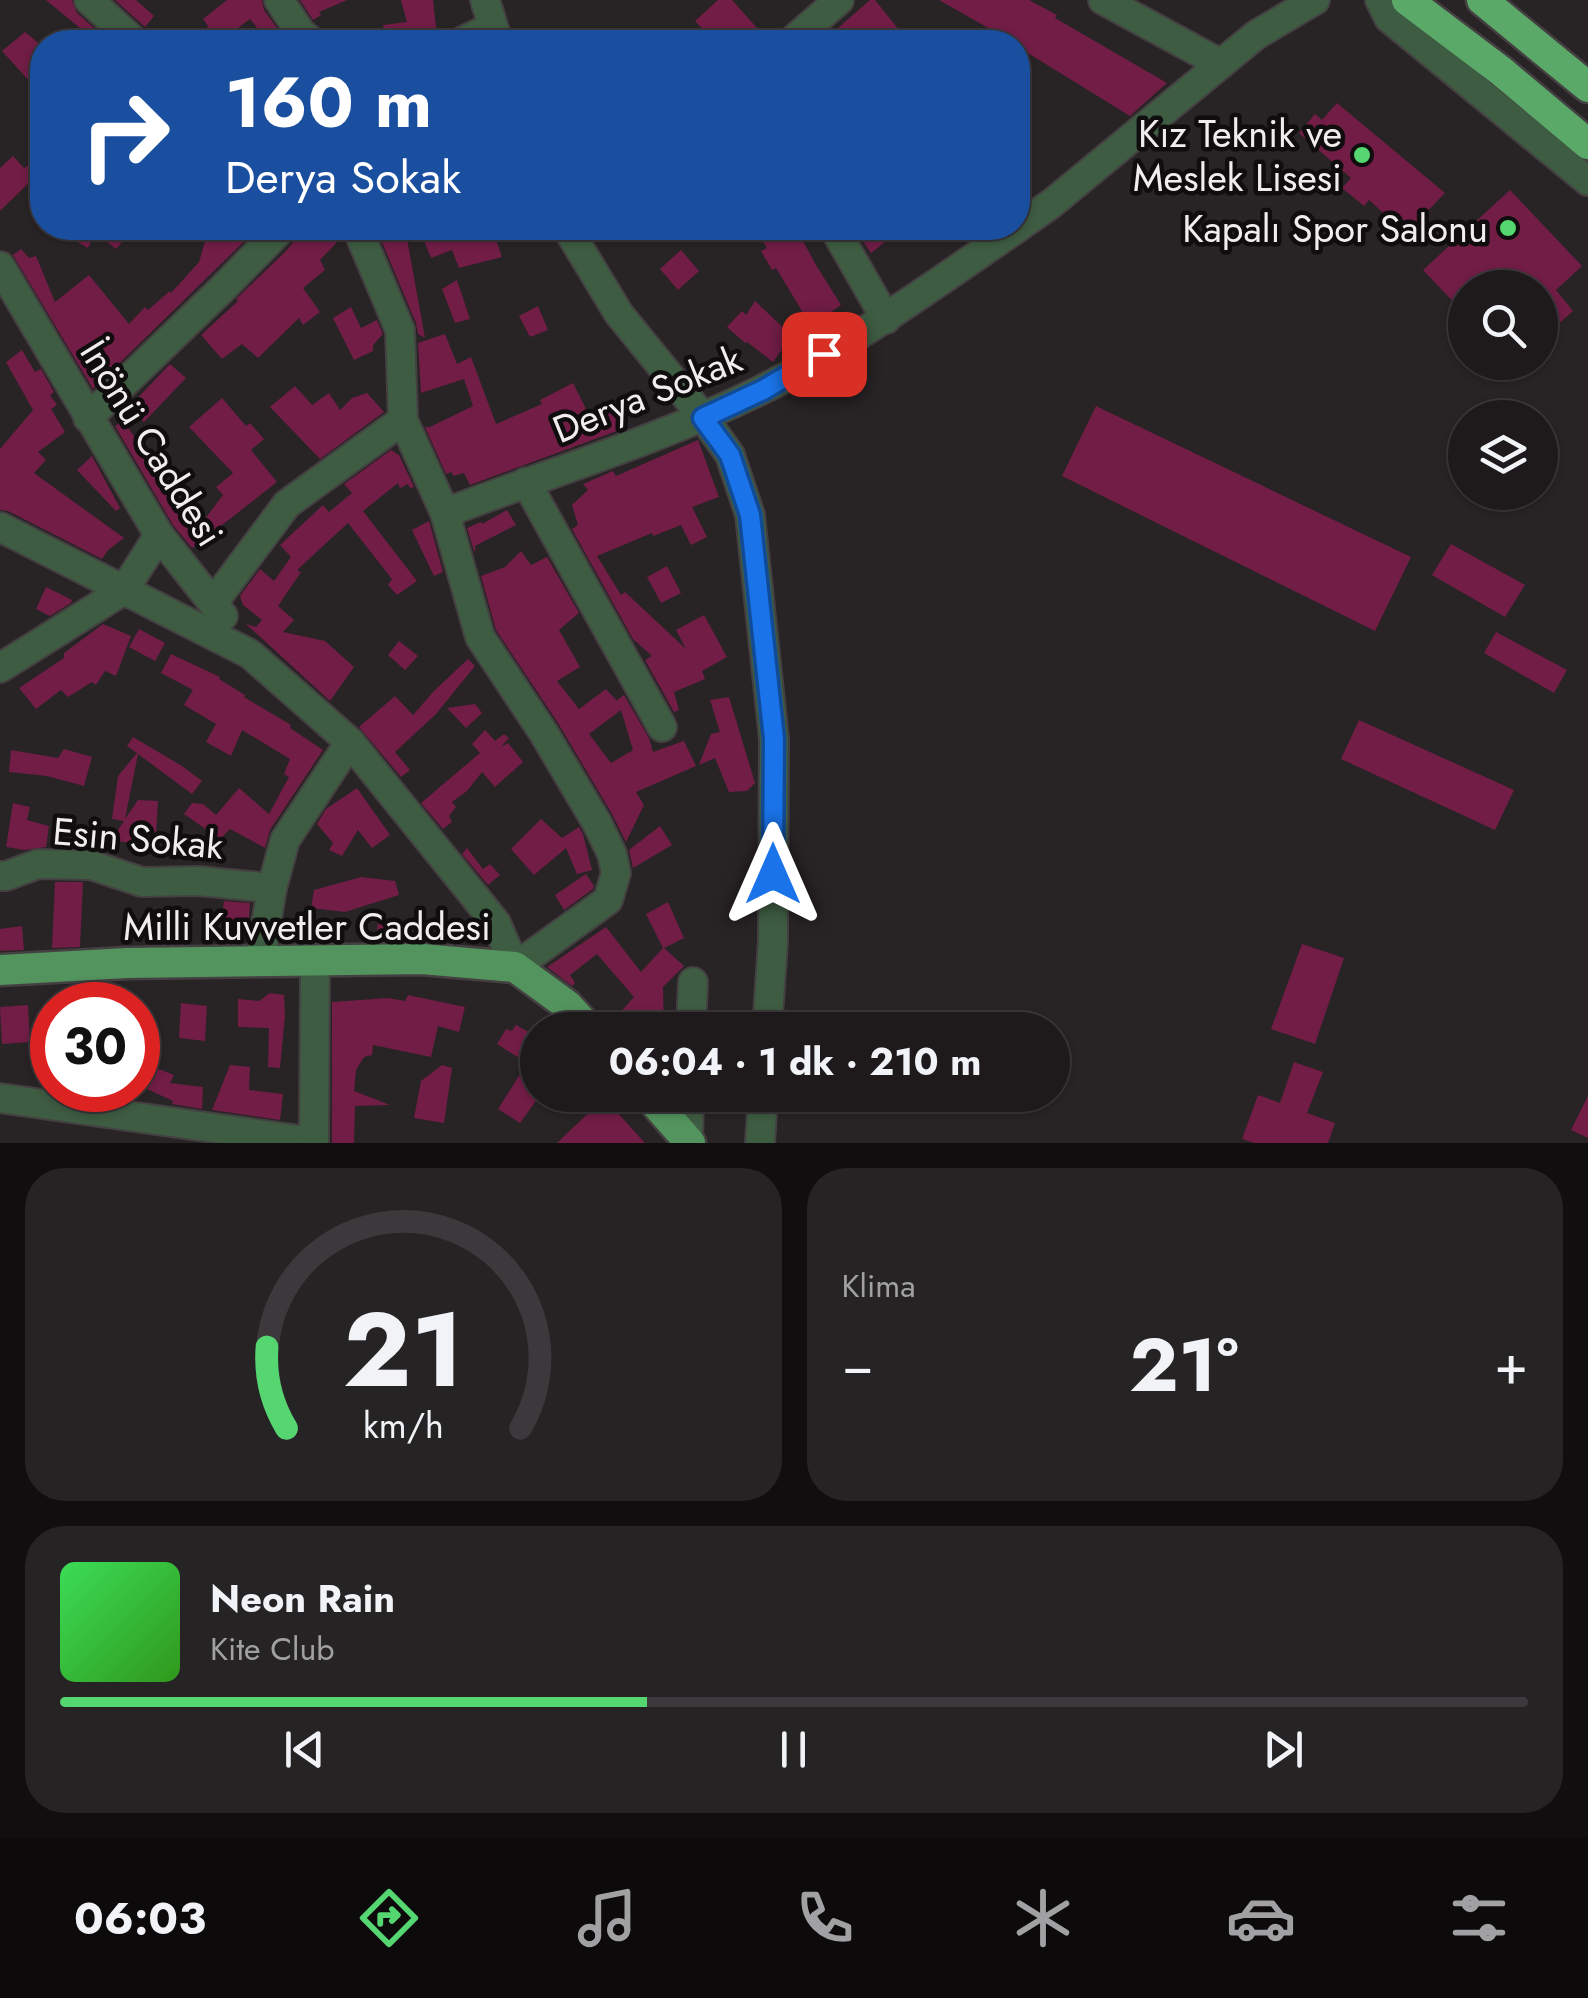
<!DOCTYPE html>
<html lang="tr">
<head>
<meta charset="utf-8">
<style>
  :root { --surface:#1e1a1c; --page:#262325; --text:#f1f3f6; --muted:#a1a1a3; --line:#3c383b; --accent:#56d671 }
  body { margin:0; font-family:Jost,sans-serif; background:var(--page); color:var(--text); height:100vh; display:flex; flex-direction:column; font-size:38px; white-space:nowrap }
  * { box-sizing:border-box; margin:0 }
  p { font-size:32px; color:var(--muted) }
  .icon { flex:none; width:55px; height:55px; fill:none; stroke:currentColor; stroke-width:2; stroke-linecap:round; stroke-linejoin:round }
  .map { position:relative; height:1143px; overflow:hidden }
  .drawer { display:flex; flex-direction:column; gap:25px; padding:25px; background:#100e0f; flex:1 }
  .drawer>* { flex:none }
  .top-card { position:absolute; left:30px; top:30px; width:1000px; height:210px; border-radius:40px; box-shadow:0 2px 8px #0004,0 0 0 2px var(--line); background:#1a4fa0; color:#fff; overflow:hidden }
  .fabs { position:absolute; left:1448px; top:270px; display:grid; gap:20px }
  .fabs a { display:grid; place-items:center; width:110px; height:110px; border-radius:50%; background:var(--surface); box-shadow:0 2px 8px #0004,0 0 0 2px var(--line); font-size:50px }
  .speed { position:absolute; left:30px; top:982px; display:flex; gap:20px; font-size:50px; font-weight:700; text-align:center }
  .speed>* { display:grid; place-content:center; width:130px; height:130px; border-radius:50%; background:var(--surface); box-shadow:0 2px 8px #0004,0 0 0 2px var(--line); line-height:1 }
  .speed .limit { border:15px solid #d22; background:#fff; color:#111 }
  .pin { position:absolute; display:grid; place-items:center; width:85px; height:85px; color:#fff; margin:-42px; border-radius:20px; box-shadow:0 5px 15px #0006 }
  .me { position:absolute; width:110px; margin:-55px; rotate:0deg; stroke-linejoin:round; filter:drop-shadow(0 0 8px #0008) }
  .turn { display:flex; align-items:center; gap:35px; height:210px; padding:0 30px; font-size:45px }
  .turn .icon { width:130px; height:130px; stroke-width:2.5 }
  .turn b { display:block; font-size:70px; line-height:85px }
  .big { font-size:75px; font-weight:700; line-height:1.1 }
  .drawer .widget { flex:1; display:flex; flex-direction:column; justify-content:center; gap:15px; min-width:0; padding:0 35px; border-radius:40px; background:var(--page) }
  .drawer .dial { align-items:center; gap:0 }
  .dial svg { height:260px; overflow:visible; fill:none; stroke:var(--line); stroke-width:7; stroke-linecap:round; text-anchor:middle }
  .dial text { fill:var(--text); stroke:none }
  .song { display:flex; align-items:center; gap:30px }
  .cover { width:120px; height:120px; border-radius:15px; background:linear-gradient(135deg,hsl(130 70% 55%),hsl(110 70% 35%)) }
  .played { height:10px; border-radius:5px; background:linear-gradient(90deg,var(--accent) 40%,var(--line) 40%) }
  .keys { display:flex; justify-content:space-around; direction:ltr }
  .heat { display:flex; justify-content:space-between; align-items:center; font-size:55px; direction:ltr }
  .drawer .tiles { flex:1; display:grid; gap:25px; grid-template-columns:1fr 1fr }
  .widget:last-child { grid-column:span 2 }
  .trip { position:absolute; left:520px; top:1012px; width:550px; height:100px; border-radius:50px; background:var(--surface); box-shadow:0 2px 8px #0004,0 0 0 2px var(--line); font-weight:700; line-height:100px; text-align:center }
  .tab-bar { display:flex; height:160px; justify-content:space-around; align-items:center; background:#0c0a0b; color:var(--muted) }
  .tab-bar .icon { width:70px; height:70px }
  .tab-bar .selected { color:var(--accent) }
  .tab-bar b { font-size:45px; color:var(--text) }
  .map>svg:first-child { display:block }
</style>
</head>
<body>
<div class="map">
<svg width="1588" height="1143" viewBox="0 0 1588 1143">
  <rect width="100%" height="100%" fill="#282325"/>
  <g fill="#711d46" fill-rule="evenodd">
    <path d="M46 0H72L77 13 110 42H97Z"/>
    <path d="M115 0H136L154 16 145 27Z"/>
    <path d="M227 0H262L264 10 277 28 265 38 250 19 219 42H198L208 26 203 19Z"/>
    <path d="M300 0H347L319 12 321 15 313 20Z"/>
    <path d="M401 0H433L437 37 408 42H385L383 25 407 22Z"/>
    <path d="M718 0H732L757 28 740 42H715L695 21Z"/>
    <path d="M870 0H875L899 30 884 42H822Z"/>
    <path d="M939 0H1029L1057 15 1055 18 1167 83 1130 116 1018 47V42H1009L996 35 997 33Z"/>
    <path d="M25 32 42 46V95L2 51Z"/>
    <path d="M1337 103 1445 193 1421 218 1427 224 1413 240 1369 200 1364 206 1342 188 1351 178 1299 133 1315 114 1322 120Z"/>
    <path d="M13 156 24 168 42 158V170L0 211V168Z"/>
    <path d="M1510 190 1582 266 1556 290 1573 311 1540 340V288H1465V314L1423 270Z"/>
    <path d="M76 228H98L88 248 70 238Z"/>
    <path d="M113 228H134L116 249 103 239Z"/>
    <path d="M209 228H258L93 389 13 255 21 249 29 258 36 256 55 302 89 275 129 324 145 307 148 310 170 291 171 293 199 262Z"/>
    <path d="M299 228H340L342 237 320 260 325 270 303 288 320 312 303 325 299 318 258 358 242 344 222 359 201 335 238 301 236 299 286 251 295 240Z"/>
    <path d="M376 228H405L425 338 418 334 416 323Z"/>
    <path d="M419 228H492L502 257 459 268 452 250 431 258Z"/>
    <path d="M755 228H796L816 265 841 305 811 326 776 268 772 270 761 251 767 248Z"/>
    <path d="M854 228H886L882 236 885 242 871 253Z"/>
    <path d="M681 250 699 271 678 290 660 269Z"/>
    <path d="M457 280 470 319 455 323 442 289Z"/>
    <path d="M755 301 792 336 773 362 747 342 745 343 727 327 742 311 746 315Z"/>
    <path d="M538 306 548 330 530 337 519 316Z"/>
    <path d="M351 307 361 328 377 320 383 334 373 345V351L354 360 333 318Z"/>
    <path d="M445 334 457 364 471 357 496 424 542 404 540 400 573 383 589 415 612 403 625 428 470 485 464 473 453 476 452 472 446 474 425 427H430L473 406 464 379 421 393 418 343Z"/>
    <path d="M22 350 35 372 41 369 54 392 50 395 57 405 51 409 65 432 38 452 46 460 34 473 124 538 108 550 102 559 8 511 0 510V449L33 410 6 362Z"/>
    <path d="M170 364 186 378 144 422 128 408Z"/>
    <path d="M295 386 312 405 329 393 340 410 352 398 367 393 384 412 320 459 270 407Z"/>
    <path d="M222 398 246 426 250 423 264 439 251 450 277 482 217 529 220 530 192 548 173 525 115 426 123 421 170 486 165 490 195 532 223 495 216 487 233 473 189 427Z"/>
    <path d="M1096 406 1411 557 1375 631 1062 476Z"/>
    <path d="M698 440 719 497 692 507 707 537 691 545 681 525 653 536 652 533 597 556 621 595 625 592 686 649 676 630 704 615 727 657 702 671 705 679 674 692 679 710 674 712 645 660 652 656 633 639 572 529 578 525 572 505 588 490 583 484 613 471 616 476Z"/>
    <path d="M391 450 399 455 414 487 410 488 408 484 400 488 398 483 363 511 417 581 397 595 388 585 392 579 348 523 297 570 301 572 278 606 294 620 283 632 325 641 354 667 330 701 246 624 256 627 262 620 243 605 240 596 260 569 274 581 291 557 280 545 323 505 329 512 352 493 344 484Z"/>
    <path d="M92 456 120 508 116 511 77 470Z"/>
    <path d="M507 510 516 525 475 546V554L467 528 481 522 482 524Z"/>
    <path d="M429 521 443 572 434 576 412 530Z"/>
    <path d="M1451 544 1525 585 1505 617 1432 575Z"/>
    <path d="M521 551 531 565 547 557 579 613 559 630 580 667 557 681 579 709 606 689 618 702 617 700 624 695 649 738 653 752 684 741 696 766 636 792 644 805 626 842 612 814 558 723 496 630 481 576 505 567ZM621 710 633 750 611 763 589 734Z"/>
    <path d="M667 566 681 593 661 603 647 577Z"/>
    <path d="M46 587 72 600 71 603 50 616 36 609Z"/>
    <path d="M103 624 131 636 116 676 105 671 96 685 92 682 68 697 61 690 36 709 19 688 64 658V653Z"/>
    <path d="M139 629 165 643 155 661 129 647Z"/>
    <path d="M1496 632 1567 670 1554 693 1484 653Z"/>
    <path d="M399 641 418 656 405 670 388 655Z"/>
    <path d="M171 654 220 677 219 679 245 695 244 697 291 725 290 728 323 750 270 830 265 848 230 829 220 839 184 814 192 803 203 804 216 815 239 788 269 814 289 777 284 774 290 759 242 730 231 756 206 742 216 724 184 705 193 690 161 673Z"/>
    <path d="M468 659 475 666 436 714 395 752 410 770 401 777 359 727 395 696 413 715 434 691Z"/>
    <path d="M729 697 755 783 747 791 729 792 715 758 699 765 711 734 720 732 710 700Z"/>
    <path d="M475 704 482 713 466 728 447 708Z"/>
    <path d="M1359 720 1514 790 1495 830 1341 759Z"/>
    <path d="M485 730 495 741 504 734 509 738 501 747 508 743 523 762 495 787 482 772 467 791 452 802 456 807 449 816 452 822 443 829 421 803 480 753 472 744Z"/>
    <path d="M133 737 182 766 202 781 192 794 138 754 125 819 138 800 158 801 155 852 141 851 136 844 111 840 124 821 112 819 118 776 137 753 127 746Z"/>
    <path d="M64 749 92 757 84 786 47 776 9 772 11 750 58 758Z"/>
    <path d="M357 788 390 835 372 848 358 830 342 856 329 850 333 843 317 824 326 809Z"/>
    <path d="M13 803 30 807 27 820 49 826 46 847 25 850 6 847Z"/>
    <path d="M541 819 562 838 579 827 583 834 592 870 577 874 566 848 534 875 511 849Z"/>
    <path d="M660 826 672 845 633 868 629 850Z"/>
    <path d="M467 848 483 869 490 864 500 875 488 885 462 854Z"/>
    <path d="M586 874 594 886 593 889 564 910 555 895Z"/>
    <path d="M361 877 395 881 399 895 345 912 311 908 314 890Z"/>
    <path d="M55 882H83L80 947 52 948Z"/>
    <path d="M224 901 250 903 249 917 242 940 224 939 225 929 221 922Z"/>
    <path d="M668 902 684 938 664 948 684 966 663 987 664 1030H608V1026L634 997 597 954 570 975 575 983 572 986 547 967 606 927 641 972 663 948 646 914Z"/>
    <path d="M378 921 412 924 411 940 376 941Z"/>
    <path d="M22 926 24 950 0 951V929Z"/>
    <path d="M1302 944 1344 958 1315 1044 1271 1029Z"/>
    <path d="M270 993 284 995 285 1016 280 1068 268 1067 269 1028 238 1027V999L259 1001Z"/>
    <path d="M408 995 465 1007 459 1032 438 1026 431 1057 373 1045 372 1055 364 1057 356 1070 354 1091 390 1105 355 1106 354 1143H332V1002L388 998 405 1001Z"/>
    <path d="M181 1003 207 1006 205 1041 179 1038Z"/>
    <path d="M28 1005 30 1042 2 1044 0 1007Z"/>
    <path d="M516 1025 538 1037V1098L520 1123 498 1109 527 1063 497 1044 506 1029 512 1031Z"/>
    <path d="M1294 1062 1323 1072 1307 1113 1335 1123 1328 1143H1254L1242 1139 1258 1095 1280 1103Z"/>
    <path d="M149 1065 174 1075 170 1083 203 1087 202 1109 172 1104 173 1101 138 1085V1080H143Z"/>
    <path d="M230 1065 250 1067 249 1090 283 1094 280 1120 212 1110Z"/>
    <path d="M442 1065 452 1068 444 1123 414 1118 421 1081Z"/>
    <path d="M1588 1096V1138L1571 1130Z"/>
    <path d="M604 1098 645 1143H557Z"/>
  </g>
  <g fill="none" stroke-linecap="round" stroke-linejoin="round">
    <defs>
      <g id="minor">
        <path d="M89 0 135 42"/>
        <path d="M279 0 301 33 312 42"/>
        <path d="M485 0 498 42"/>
        <path d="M1103 0 1221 64"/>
        <path d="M1380 0 1389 18 1588 181"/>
        <path d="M461 42 492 27"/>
        <path d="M791 42 839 0"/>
        <path d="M1018 227 1051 204 1256 35 1315 0"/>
        <path d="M567 228 619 314 703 417 730 455 750 515 774 739 773 941 767 1030"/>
        <path d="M834 228 886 319"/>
        <path d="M0 266 159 535 223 616"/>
        <path d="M88 418 222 289 282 228"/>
        <path d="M526 482 662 727"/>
        <path d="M445 513C549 473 659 440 759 391 850 346 934 285 1017 228"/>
        <path d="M0 527 250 654 350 742 496 923 515 967 608 900 616 873 612 854 597 823 543 732 480 637 445 513 403 420"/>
        <path d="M213 603 287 504 403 420 400 330 357 228"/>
        <path d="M0 668 124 590 159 535"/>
        <path d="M0 876H6L38 864 91 865 142 882 198 881 272 888"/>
        <path d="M260 961 272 888 285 840 350 742"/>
        <path d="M691 1030 693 982"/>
        <path d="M0 1098 314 1142"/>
        <path d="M688 1140 689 1095"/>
        <path d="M314 1143 315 960"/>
        <path d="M760 1143 763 1095"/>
      </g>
      <g id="major">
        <path d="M0 970 127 963 422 959 515 967 567 1005 590 1030"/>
        <path d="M648 1095 690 1143"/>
      </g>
      <g id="highway">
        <path d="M1407 0 1501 71 1588 144"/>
        <path d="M1482 0 1588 87"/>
      </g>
    </defs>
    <use href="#minor" stroke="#443f41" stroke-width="32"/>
    <use href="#major" stroke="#443f41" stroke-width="35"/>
    <use href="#highway" stroke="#443f41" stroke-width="35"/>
    <use href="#minor" stroke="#3e5c42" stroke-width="28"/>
    <use href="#major" stroke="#53935d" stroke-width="30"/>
    <use href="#highway" stroke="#5ba968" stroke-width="30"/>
  </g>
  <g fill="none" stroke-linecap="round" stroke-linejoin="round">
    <defs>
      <path id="route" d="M773 874 774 739 750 515 730 455 703 418 763 390 824 354"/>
    </defs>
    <use href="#route" stroke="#114b97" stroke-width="25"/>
    <use href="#route" stroke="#1a73e8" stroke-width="18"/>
  </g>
  <g fill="#56d671" stroke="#0f0d0e" stroke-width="4">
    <circle cx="1362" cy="155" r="10"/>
    <circle cx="1508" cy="228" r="10"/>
  </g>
  <g text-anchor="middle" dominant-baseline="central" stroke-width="9" stroke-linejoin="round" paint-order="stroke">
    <g font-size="38" fill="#f1edee" stroke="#0f0d0e" text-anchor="end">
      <text x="1342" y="133">Kız Teknik ve<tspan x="1342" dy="44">Meslek Lisesi</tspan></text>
      <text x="1488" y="228">Kapalı Spor Salonu</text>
    </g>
    <g font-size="38" fill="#f1edee" stroke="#0f0d0e">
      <text transform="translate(647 394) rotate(-22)">Derya Sokak</text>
      <text transform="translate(152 443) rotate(58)">İnönü Caddesi</text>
      <text transform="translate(138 838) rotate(5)">Esin Sokak</text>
      <text x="307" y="926">Milli Kuvvetler Caddesi</text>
    </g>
  </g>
</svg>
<div class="fabs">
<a><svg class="icon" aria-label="search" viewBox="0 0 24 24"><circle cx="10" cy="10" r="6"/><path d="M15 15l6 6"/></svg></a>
<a><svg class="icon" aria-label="layers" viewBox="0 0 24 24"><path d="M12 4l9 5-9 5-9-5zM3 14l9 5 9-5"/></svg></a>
</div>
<div class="speed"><div class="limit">30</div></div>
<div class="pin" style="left:824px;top:354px;background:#d93025"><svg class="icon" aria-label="arrive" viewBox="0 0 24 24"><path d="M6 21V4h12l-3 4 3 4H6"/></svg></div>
<svg class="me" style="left:773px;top:874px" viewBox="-20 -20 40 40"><path d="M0-17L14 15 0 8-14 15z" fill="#1a73e8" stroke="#fff" stroke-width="4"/></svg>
<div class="trip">06:04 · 1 dk · 210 m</div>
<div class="top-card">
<div class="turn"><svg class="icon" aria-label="right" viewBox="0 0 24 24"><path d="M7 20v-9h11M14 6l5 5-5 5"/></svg><div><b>160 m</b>Derya Sokak</div></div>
</div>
</div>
<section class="drawer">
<div class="tiles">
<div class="widget dial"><svg viewBox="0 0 100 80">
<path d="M14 69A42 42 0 1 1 86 69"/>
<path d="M14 69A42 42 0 0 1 8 44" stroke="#56d671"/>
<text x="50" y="56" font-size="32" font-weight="700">21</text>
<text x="50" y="72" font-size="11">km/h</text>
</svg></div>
<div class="widget"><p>Klima</p>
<div class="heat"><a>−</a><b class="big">21°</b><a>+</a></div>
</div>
<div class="widget">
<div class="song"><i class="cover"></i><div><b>Neon Rain</b><p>Kite Club</p></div></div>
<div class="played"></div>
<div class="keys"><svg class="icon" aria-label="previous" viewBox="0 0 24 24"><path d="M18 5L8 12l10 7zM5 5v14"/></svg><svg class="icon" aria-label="pause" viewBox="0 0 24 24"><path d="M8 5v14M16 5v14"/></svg><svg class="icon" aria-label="next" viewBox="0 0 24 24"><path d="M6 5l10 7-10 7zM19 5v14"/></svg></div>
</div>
</div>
</section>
<nav class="tab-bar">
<b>06:03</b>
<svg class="icon selected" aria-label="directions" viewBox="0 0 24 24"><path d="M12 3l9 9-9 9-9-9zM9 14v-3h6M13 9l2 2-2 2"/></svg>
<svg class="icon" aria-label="music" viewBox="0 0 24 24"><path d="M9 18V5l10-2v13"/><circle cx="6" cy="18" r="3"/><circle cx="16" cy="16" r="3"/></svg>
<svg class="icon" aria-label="phone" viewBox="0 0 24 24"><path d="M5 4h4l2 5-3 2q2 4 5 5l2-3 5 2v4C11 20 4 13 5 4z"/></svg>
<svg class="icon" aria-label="climate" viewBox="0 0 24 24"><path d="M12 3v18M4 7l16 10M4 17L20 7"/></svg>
<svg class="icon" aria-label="car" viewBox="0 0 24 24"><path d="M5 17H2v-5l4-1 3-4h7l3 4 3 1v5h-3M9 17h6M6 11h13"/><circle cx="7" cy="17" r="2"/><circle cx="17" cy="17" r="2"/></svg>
<svg class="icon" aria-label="filters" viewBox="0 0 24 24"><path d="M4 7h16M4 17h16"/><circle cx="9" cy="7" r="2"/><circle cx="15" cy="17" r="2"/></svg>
</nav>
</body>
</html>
